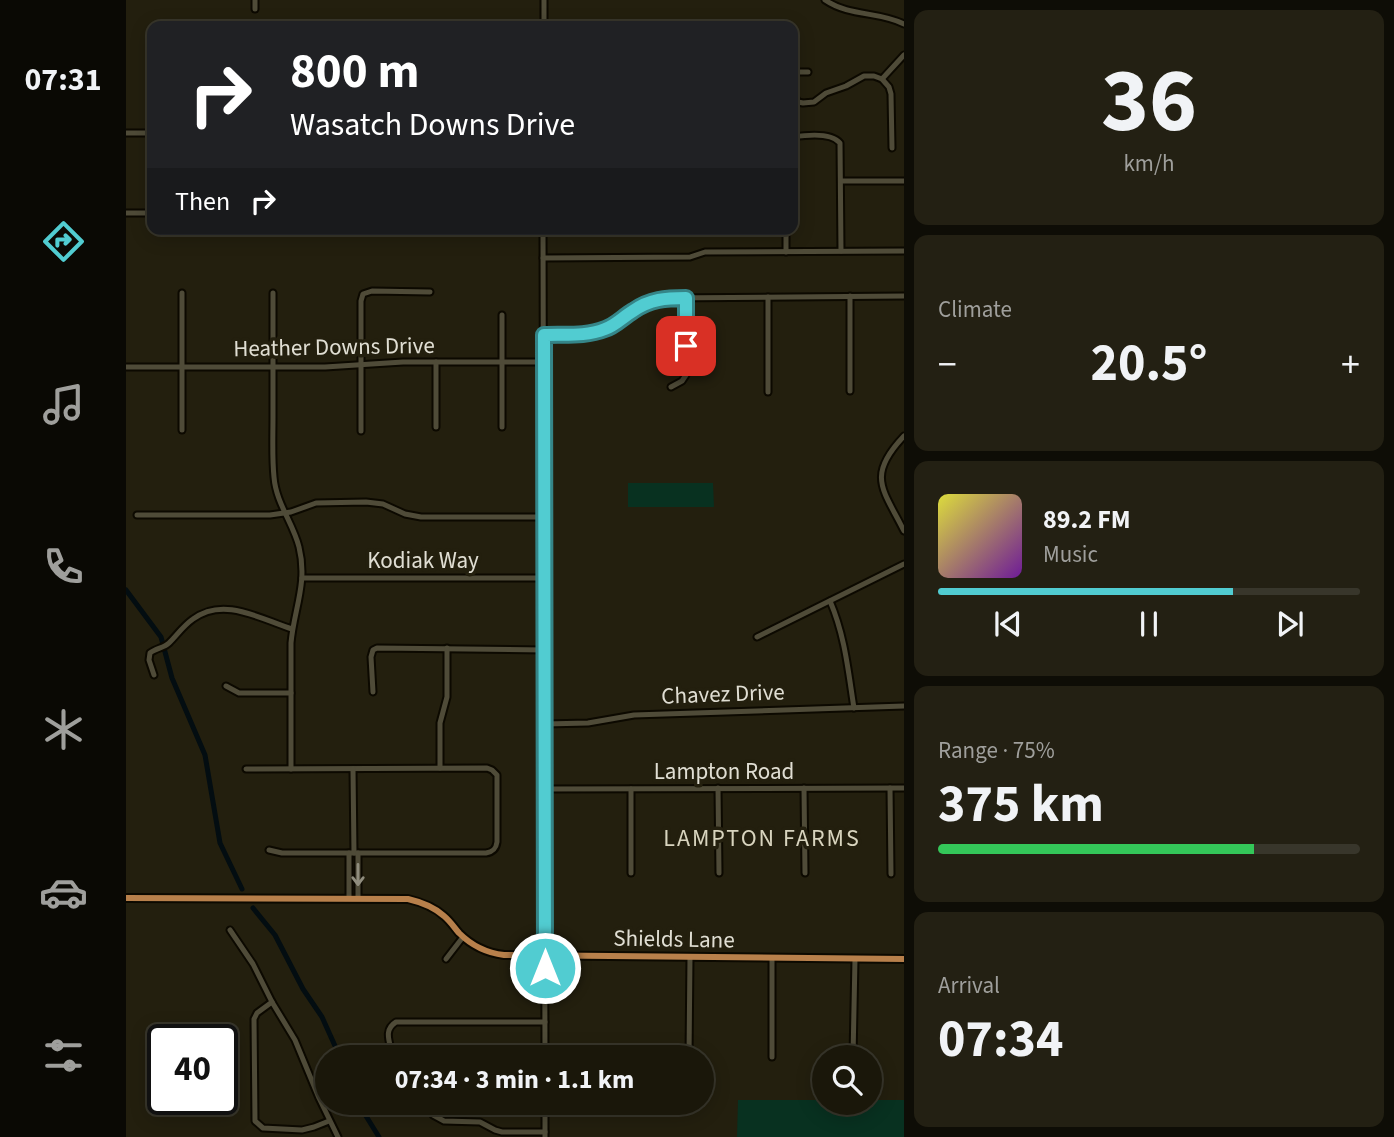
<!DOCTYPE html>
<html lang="en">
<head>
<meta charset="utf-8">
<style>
  :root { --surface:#1a170a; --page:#232013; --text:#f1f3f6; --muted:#9f9f9c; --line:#38362b; --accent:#51ccd1 }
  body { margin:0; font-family:"Source Sans 3",sans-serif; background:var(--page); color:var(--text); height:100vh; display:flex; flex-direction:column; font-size:26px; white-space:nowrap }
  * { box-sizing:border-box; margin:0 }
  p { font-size:23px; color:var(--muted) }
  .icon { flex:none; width:38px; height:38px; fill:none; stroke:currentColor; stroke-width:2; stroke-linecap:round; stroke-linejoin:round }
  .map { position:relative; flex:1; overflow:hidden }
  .sheet { display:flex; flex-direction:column; gap:10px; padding:10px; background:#0e0d06; width:490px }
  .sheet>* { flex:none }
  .hud { position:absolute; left:21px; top:21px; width:651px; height:214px; border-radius:14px; box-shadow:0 4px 18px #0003,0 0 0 2px var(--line); background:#202124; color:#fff; overflow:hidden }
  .buttons { position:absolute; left:686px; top:1045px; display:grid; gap:14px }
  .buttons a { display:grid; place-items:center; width:70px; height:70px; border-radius:50%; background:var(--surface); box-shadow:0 4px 18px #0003,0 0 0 2px var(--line); font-size:35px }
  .speed { position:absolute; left:21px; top:1024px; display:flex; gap:14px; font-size:35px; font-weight:700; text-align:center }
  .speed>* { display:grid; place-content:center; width:91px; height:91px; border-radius:50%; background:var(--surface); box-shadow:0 4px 18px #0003,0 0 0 2px var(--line); line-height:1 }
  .speed .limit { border:4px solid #111; border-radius:10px; background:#fff; color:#111 }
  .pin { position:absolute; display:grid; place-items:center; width:60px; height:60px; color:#fff; margin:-30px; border-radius:14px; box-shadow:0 4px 10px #0006 }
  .me { position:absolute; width:77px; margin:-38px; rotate:0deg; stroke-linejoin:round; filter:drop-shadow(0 0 5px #0008) }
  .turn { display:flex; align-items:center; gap:24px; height:147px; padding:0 28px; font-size:32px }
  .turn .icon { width:91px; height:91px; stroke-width:2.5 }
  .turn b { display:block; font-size:49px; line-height:60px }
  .then { display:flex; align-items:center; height:66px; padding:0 28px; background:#0003; gap:14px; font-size:26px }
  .big { font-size:52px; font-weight:700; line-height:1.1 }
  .sheet .widget { flex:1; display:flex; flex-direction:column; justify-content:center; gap:10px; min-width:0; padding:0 24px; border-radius:14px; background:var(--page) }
  .sheet .dial { align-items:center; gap:0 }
  .dial b { font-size:91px; line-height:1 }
  .song { display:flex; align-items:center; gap:21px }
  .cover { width:84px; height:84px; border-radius:10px; background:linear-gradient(135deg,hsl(60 70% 55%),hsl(280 70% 35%)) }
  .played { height:7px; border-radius:4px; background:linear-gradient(90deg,var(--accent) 70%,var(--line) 70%) }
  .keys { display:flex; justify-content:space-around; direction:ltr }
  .heat { display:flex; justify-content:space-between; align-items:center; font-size:38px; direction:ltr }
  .charge { height:10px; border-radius:5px; background:linear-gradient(90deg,#34c759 75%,var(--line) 0) }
  .trip { position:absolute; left:189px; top:1045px; width:399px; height:70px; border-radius:35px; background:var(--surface); box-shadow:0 4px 18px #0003,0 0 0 2px var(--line); font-weight:700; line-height:70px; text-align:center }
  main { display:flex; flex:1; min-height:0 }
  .menu { display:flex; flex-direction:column; width:126px; justify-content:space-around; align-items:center; background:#0a0904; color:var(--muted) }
  .menu .icon { width:49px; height:49px }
  .menu .selected { color:var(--accent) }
  .menu b { font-size:32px; color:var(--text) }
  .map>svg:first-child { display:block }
</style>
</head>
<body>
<main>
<nav class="menu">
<b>07:31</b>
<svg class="icon selected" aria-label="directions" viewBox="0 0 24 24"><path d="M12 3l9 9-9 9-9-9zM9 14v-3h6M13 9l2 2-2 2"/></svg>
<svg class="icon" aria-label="music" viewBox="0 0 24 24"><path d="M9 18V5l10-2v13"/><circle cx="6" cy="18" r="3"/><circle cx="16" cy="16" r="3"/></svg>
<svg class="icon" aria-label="phone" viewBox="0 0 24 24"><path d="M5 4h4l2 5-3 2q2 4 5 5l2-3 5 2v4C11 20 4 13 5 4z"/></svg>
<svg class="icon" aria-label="climate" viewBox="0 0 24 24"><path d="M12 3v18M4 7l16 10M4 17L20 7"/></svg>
<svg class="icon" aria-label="car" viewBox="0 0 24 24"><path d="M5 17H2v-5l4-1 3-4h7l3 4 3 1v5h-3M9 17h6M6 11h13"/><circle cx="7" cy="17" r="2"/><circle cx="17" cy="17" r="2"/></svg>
<svg class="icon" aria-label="filters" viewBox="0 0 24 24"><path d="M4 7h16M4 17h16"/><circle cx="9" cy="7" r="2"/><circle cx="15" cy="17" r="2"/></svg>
</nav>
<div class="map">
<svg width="778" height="1137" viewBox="0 0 778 1137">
  <rect width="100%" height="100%" fill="#231f0e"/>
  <g fill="#083120">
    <path d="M502 483H587L588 507H502Z"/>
    <path d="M612 1100H698V1102H744V1100H778V1137H611Z"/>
  </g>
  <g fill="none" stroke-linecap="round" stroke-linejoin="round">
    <g stroke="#030d11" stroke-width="5">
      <path d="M0 590 35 637 46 678 79 755 94 843 116 889"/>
      <path d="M127 908 149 935 177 989 196 1017 214 1057"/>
      <path d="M234 1102 240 1116 253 1137"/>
    </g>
    <defs>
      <g id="minor">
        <path d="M129 0V9"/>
        <path d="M418 0V26"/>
        <path d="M699 0C724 17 752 11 778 24"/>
        <path d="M667 65V94L672 102 677 103 688 102 700 93 720 86 738 76H748L756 79"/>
        <path d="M667 72H682"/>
        <path d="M756 79 763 87 765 94 766 148"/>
        <path d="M756 79 778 55"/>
        <path d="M0 133H26"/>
        <path d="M667 137C680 135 705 132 714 143L715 251"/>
        <path d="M715 181H778"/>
        <path d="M0 213H26"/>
        <path d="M417 229 419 1057"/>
        <path d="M660 252V229"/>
        <path d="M417 258 564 257 579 252 778 251"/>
        <path d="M147 293C147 335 147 376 147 417 147 437 146 457 148 477 150 503 167 523 173 547 182 583 168 609 165 643V769"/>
        <path d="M724 296V391"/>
        <path d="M642 297V392"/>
        <path d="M376 315V427"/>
        <path d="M418 335C438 334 460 337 480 329 503 320 510 303 539 298L778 296"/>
        <path d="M310 362V427"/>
        <path d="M0 367H199L277 362H418"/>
        <path d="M545 387 556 381 560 375V297"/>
        <path d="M56 430V293"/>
        <path d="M235 431V301L237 294 246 291 304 292"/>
        <path d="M778 436C740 476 757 489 778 531"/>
        <path d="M11 515H144L165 512 190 503 240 502 257 504 279 514 295 517H418"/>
        <path d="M176 578H418"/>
        <path d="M704 601C719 636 722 670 728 708"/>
        <path d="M631 637 778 564"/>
        <path d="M28 675 23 660 24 653C30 648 38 648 43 643 51 635 57 626 67 619 98 596 134 619 166 629"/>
        <path d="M100 686 113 693H165"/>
        <path d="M247 692 245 657 247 650 251 648 418 650"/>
        <path d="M419 724 462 723 508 715 778 706"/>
        <path d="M314 768V723L321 697V648"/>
        <path d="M120 769 361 768 366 770 371 775V842C370 849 367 852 360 853H156L143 850"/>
        <path d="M227 769 228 853"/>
        <path d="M592 788 593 873"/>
        <path d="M678 788 679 873"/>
        <path d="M764 788 765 874"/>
        <path d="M419 789 778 788"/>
        <path d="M505 789V873"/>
        <path d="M223 853V898"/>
        <path d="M232 853V898"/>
        <path d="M104 930 127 964 146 1002 169 1040 193 1098 212 1137"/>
        <path d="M320 959 337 937"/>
        <path d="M146 1002 131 1013 128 1019 129 1121 137 1128 176 1130 188 1127 203 1121"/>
        <path d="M266 1054C264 1042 257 1030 270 1022H419"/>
        <path d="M563 1056 564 957"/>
        <path d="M646 1057V958"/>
        <path d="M727 1057 729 959"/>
        <path d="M419 1102V1137"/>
        <path d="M307 1115 318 1121 354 1122 369 1130 376 1132H419"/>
      </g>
      <path id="major" d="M0 898 282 899C295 902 308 907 318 916 324 921 328 927 333 933 345 945 361 953 378 955L778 959"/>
    </defs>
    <use href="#minor" stroke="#0c0900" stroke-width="9"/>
    <use href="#major" stroke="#0c0900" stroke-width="10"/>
    <use href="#minor" stroke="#4f4b38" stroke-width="5"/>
    <use href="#major" stroke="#b8804b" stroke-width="6"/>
  </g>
  <defs><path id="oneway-shaft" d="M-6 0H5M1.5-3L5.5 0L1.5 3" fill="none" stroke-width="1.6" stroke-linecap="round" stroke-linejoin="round" transform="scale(1.75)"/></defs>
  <use stroke="#908d7e" href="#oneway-shaft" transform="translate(232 875) rotate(90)"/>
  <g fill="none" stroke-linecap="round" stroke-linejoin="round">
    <defs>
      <path id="route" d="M419 968 418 335C438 334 459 337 479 329 489 326 497 317 507 311 524 299 540 298 560 298V346"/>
    </defs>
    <use href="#route" stroke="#358588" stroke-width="18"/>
    <use href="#route" stroke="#51ccd1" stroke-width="12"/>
  </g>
  <g text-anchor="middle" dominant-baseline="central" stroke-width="7" stroke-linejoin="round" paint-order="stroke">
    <g font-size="23" fill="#e0ded3" stroke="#231f0e">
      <text transform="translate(208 347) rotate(-1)">Heather Downs Drive</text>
      <text x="297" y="560">Kodiak Way</text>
      <text transform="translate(597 694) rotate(-2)">Chavez Drive</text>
      <text x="598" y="771">Lampton Road</text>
      <text transform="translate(548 939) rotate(1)">Shields Lane</text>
    </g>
    <g font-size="24" letter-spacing="2" fill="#d8d4be" stroke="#231f0e">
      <text x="636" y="838">LAMPTON FARMS</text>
    </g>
  </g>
</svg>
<div class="buttons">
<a><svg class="icon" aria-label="search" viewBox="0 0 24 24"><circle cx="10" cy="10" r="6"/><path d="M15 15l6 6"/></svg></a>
</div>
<div class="speed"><div class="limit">40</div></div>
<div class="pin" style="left:560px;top:346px;background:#d93025"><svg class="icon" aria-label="arrive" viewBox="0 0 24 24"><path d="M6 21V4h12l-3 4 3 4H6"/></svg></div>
<svg class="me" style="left:419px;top:968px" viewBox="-20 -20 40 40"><circle r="17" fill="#51ccd1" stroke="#fff" stroke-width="3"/><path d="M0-11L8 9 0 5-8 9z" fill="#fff"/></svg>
<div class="trip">07:34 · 3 min · 1.1 km</div>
<div class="hud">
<div class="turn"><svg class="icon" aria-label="right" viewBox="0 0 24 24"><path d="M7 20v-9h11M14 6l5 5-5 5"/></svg><div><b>800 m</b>Wasatch Downs Drive</div></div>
<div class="then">Then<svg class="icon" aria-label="right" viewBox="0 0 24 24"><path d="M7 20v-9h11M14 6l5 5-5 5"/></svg></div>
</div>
</div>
<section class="sheet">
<div class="widget dial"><b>36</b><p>km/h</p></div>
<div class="widget"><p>Climate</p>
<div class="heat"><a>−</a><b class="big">20.5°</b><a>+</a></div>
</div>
<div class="widget">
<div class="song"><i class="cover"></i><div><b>89.2 FM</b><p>Music</p></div></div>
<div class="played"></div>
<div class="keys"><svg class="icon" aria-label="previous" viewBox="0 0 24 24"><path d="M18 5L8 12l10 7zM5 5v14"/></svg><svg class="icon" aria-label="pause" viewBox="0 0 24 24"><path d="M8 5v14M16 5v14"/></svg><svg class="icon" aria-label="next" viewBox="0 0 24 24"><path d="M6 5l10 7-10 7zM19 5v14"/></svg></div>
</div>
<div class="widget"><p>Range · 75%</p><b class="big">375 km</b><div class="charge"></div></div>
<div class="widget"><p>Arrival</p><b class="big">07:34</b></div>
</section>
</main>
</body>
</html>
